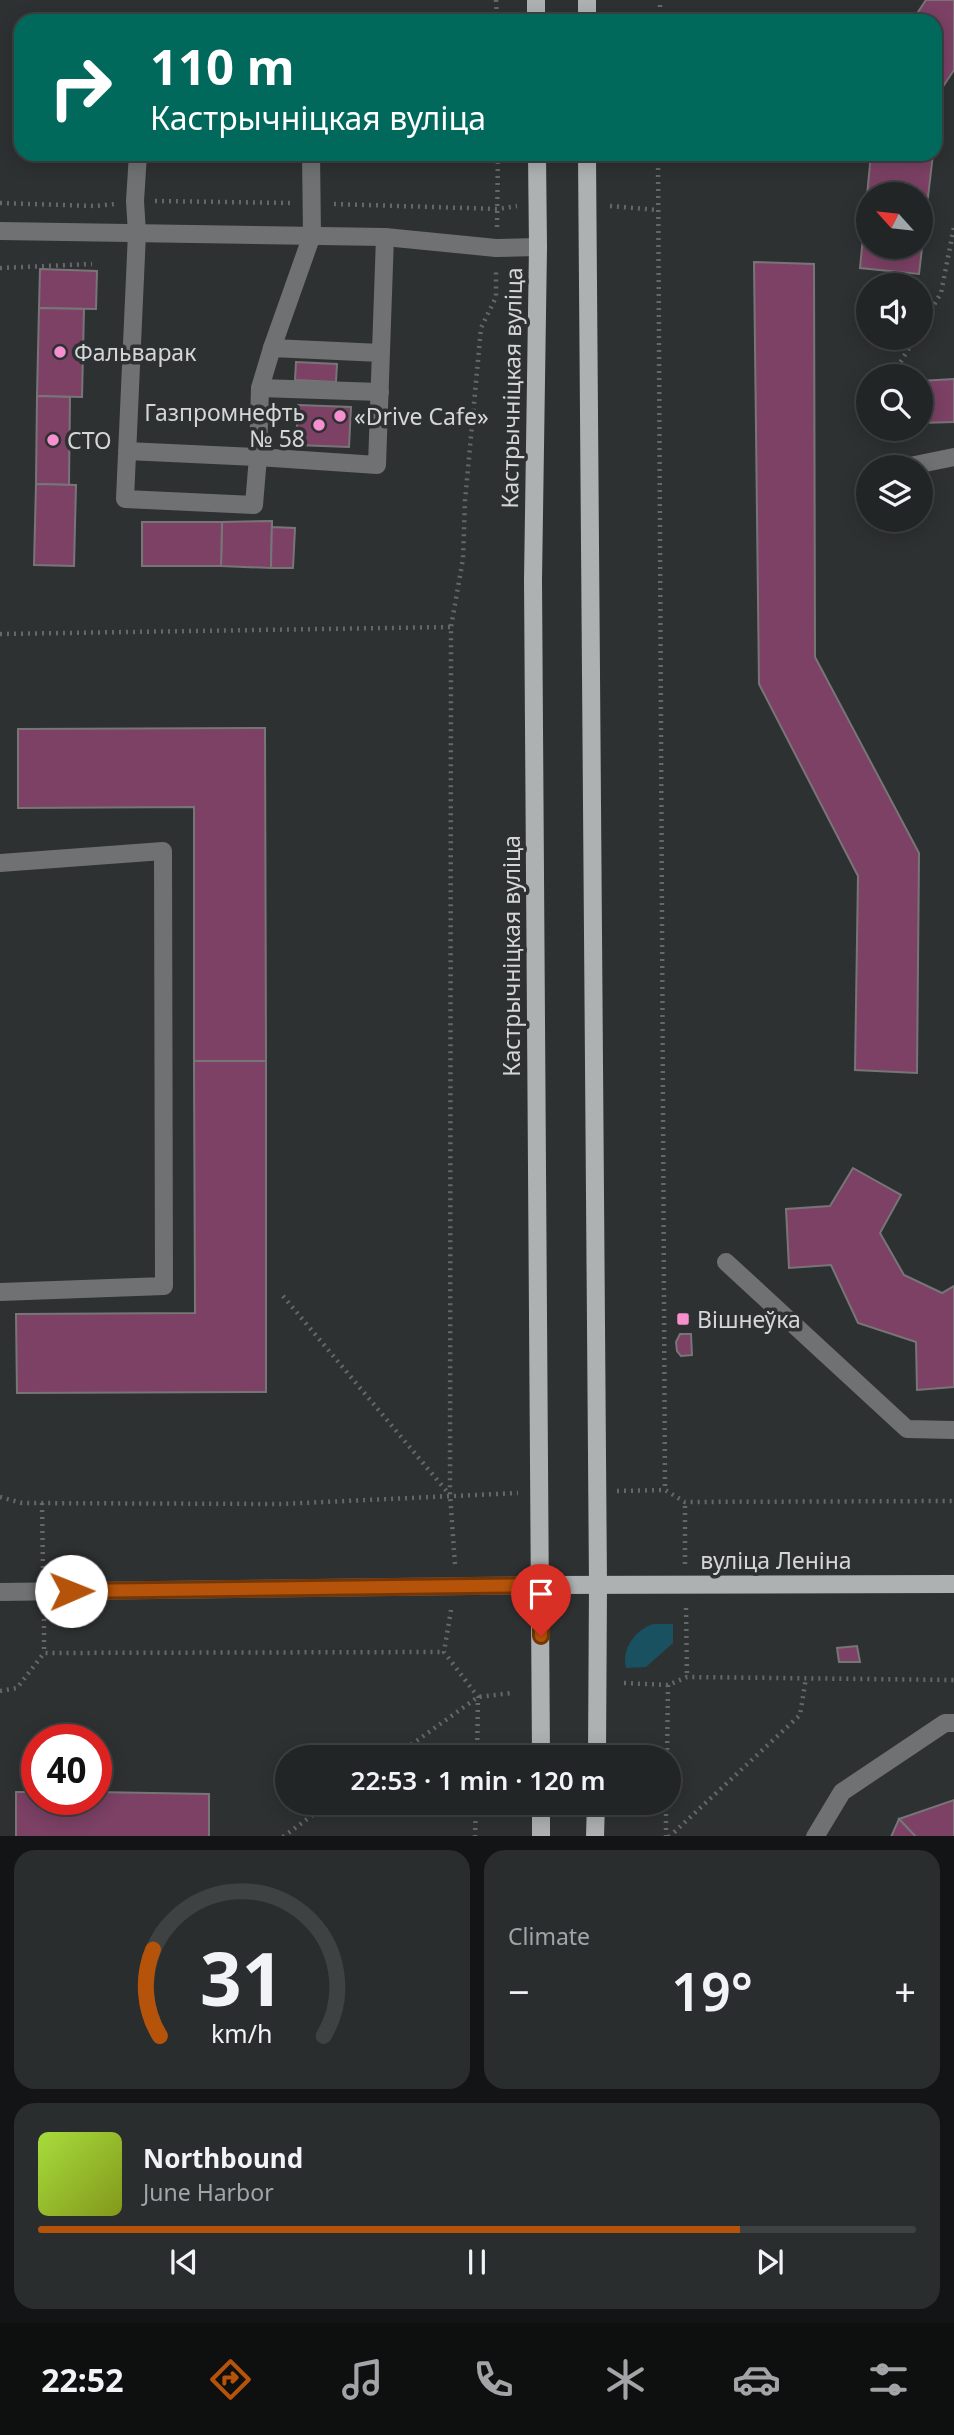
<!DOCTYPE html>
<html lang="en">
<head>
<meta charset="utf-8">
<style>
  :root { --surface:#222526; --page:#2a2d2e; --text:#f1f3f6; --muted:#a2a5a7; --line:#3f4243; --accent:#b45309 }
  body { margin:0; font-family:"Noto Sans",sans-serif; background:var(--page); color:var(--text); height:100vh; display:flex; flex-direction:column; font-size:26px; white-space:nowrap }
  * { box-sizing:border-box; margin:0 }
  p { font-size:23px; color:var(--muted) }
  .icon { flex:none; width:38px; height:38px; fill:none; stroke:currentColor; stroke-width:2; stroke-linecap:round; stroke-linejoin:round }
  .map { position:relative; height:1836px; overflow:hidden }
  .panel { display:flex; flex-direction:column; gap:14px; padding:14px; background:#131415; flex:1 }
  .panel>* { flex:none }
  .hud { position:absolute; left:14px; top:14px; width:928px; height:147px; border-radius:21px; box-shadow:0 4px 18px #0003,0 0 0 2px var(--line); background:#00695c; color:#fff; overflow:hidden }
  .needle { width:46px; rotate:297deg }
  .controls { position:absolute; left:856px; top:182px; display:grid; gap:14px }
  .controls a { display:grid; place-items:center; width:77px; height:77px; border-radius:50%; background:var(--surface); box-shadow:0 4px 18px #0003,0 0 0 2px var(--line); font-size:35px }
  .speed { position:absolute; left:21px; top:1724px; display:flex; gap:14px; font-size:35px; font-weight:700; text-align:center }
  .speed>* { display:grid; place-content:center; width:91px; height:91px; border-radius:50%; background:var(--surface); box-shadow:0 4px 18px #0003,0 0 0 2px var(--line); line-height:1 }
  .speed .limit { border:10px solid #d22; background:#fff; color:#111 }
  .pin { position:absolute; display:grid; place-items:center; width:60px; height:60px; color:#fff; margin:-72px -30px; border-radius:50% 50% 50% 0; rotate:-45deg; box-shadow:0 0 7px #0007 }
  .pin .icon { rotate:45deg }
  .me { position:absolute; width:77px; margin:-38px; rotate:89deg; stroke-linejoin:round; filter:drop-shadow(0 0 5px #0008) }
  .turn { display:flex; align-items:center; gap:24px; height:147px; padding:0 21px; font-size:32px }
  .turn .icon { width:91px; height:91px; stroke-width:2.5 }
  .turn b { display:block; font-size:49px; line-height:60px }
  .big { font-size:52px; font-weight:600; line-height:1.1 }
  .panel .widget { flex:1; display:flex; flex-direction:column; justify-content:center; gap:10px; min-width:0; padding:0 24px; border-radius:21px; background:var(--page) }
  .panel .dial { align-items:center; gap:0 }
  .dial svg { height:182px; overflow:visible; fill:none; stroke:var(--line); stroke-width:7; stroke-linecap:round; text-anchor:middle }
  .dial text { fill:var(--text); stroke:none }
  .song { display:flex; align-items:center; gap:21px }
  .cover { width:84px; height:84px; border-radius:10px; background:linear-gradient(135deg,hsl(80 70% 55%),hsl(70 70% 35%)) }
  .played { height:7px; border-radius:4px; background:linear-gradient(90deg,var(--accent) 80%,var(--line) 80%) }
  .keys { display:flex; justify-content:space-around; direction:ltr }
  .heat { display:flex; justify-content:space-between; align-items:center; font-size:38px; direction:ltr }
  .panel .tiles { flex:1; display:grid; gap:14px; grid-template-columns:1fr 1fr }
  .widget:last-child { grid-column:span 2 }
  .trip { position:absolute; left:275px; top:1745px; width:406px; height:70px; border-radius:35px; background:var(--surface); box-shadow:0 4px 18px #0003,0 0 0 2px var(--line); font-weight:600; line-height:70px; text-align:center }
  .dock { display:flex; height:112px; justify-content:space-around; align-items:center; background:#0e0f0f; color:var(--muted) }
  .dock .icon { width:49px; height:49px }
  .dock .selected { color:var(--accent) }
  .dock b { font-size:32px; color:var(--text) }
  .map>svg:first-child { display:block }
</style>
</head>
<body>
<div class="map">
<svg width="954" height="1837" viewBox="0 0 954 1837">
  <rect width="100%" height="100%" fill="#2e3132"/>
  <path fill="#195161" d="M653 1624H673V1643L646 1667 626 1668C621 1648 636 1630 653 1624Z"/>
  <g fill="#7c4165" stroke="#787577" stroke-width="2" fill-rule="evenodd">
    <path d="M926 0H954V70L940 91 934 142V21H912Z"/>
    <path d="M871 154H933L919 274 860 268ZM868 194H920V247H868Z"/>
    <path d="M754 262 814 264 815 657 919 853 917 1073 855 1070 858 876 759 684Z"/>
    <path d="M40 269 97 271 96 309 39 308Z"/>
    <path d="M39 308 84 309 82 397 37 396Z"/>
    <path d="M296 362 337 364 336 382 295 380Z"/>
    <path d="M954 379V422L920 423V381Z"/>
    <path d="M37 396 70 397 69 485 36 484Z"/>
    <path d="M298 405 351 407 349 447 296 445Z"/>
    <path d="M36 484 76 485 74 566 34 565Z"/>
    <path d="M272 521 271 568 221 566 222 522Z"/>
    <path d="M272 521V527L295 528 293 568H271Z"/>
    <path d="M142 522H222L221 566H142Z"/>
    <path d="M265 728 266 1061H194V807L18 808V729Z"/>
    <path d="M194 1061H266V1392L17 1393 16 1314 195 1313Z"/>
    <path d="M853 1168 901 1195 880 1233 904 1275 942 1293 954 1286V1387L917 1390 916 1342 858 1323 831 1265 789 1268 786 1209 830 1206Z"/>
    <path d="M680 1334H691L692 1355 681 1356 677 1351 676 1342Z"/>
    <path d="M857 1646 860 1662H839L837 1648Z"/>
    <path d="M16 1792H37V1799H96V1792L209 1794V1837H16Z"/>
    <path d="M954 1800V1837H916L899 1819Z"/>
    <path d="M899 1819 916 1837H891Z"/>
  </g>
  <g fill="none" stroke-linecap="round" stroke-linejoin="round">
    <g stroke="#656869" stroke-width="4.5" stroke-dasharray="2 5" stroke-linecap="butt">
      <path d="M496 0 497 21"/>
      <path d="M660 21V0"/>
      <path d="M658 154 665 1490 685 1502 954 1501"/>
      <path d="M155 201 290 203"/>
      <path d="M0 203 95 206 115 204"/>
      <path d="M334 204 498 209 517 206"/>
      <path d="M610 206 658 210"/>
      <path d="M497 227 498 154"/>
      <path d="M0 268 92 264"/>
      <path d="M920 328 941 293 954 227"/>
      <path d="M897 368 915 338"/>
      <path d="M0 634 451 627"/>
      <path d="M283 1296 449 1494"/>
      <path d="M617 1491 665 1490"/>
      <path d="M0 1497 22 1503 281 1504 518 1493"/>
      <path d="M42 1503 43 1569"/>
      <path d="M455 1564 450 1495 451 627 463 559 465 501 481 328 496 297V270"/>
      <path d="M685 1564V1502"/>
      <path d="M686 1608 687 1677"/>
      <path d="M451 1610 444 1652 478 1697 477 1757"/>
      <path d="M44 1612V1653"/>
      <path d="M624 1683 668 1685 687 1677 954 1680"/>
      <path d="M0 1691 17 1688 44 1653 444 1652"/>
      <path d="M394 1757 478 1697 512 1693"/>
      <path d="M667 1757 668 1685"/>
      <path d="M283 1837 330 1802"/>
      <path d="M475 1837 476 1802"/>
      <path d="M666 1837V1802"/>
      <path d="M669 1837 800 1715 806 1678"/>
    </g>
    <g stroke="#707172" stroke-width="18">
      <path d="M0 231 385 237 496 248 538 247"/>
      <path d="M272 348 312 235 311 154"/>
      <path d="M381 353 272 348 260 388 258 457 377 465 385 237"/>
      <path d="M260 388 380 392"/>
      <path d="M127 451 258 457 254 505 125 499 137 233 135 201 138 154"/>
      <path d="M905 467 954 457"/>
      <path d="M0 863 163 851 164 1286 0 1292"/>
      <path d="M726 1262 907 1429 954 1430"/>
      <path d="M0 1592 541 1585"/>
      <path d="M815 1837 842 1792 945 1723H954"/>
    </g>
    <g stroke="#aeb1b2" stroke-width="18">
      <path d="M536 0V21"/>
      <path d="M587 0V21"/>
      <path d="M537 154 538 247 533 580 541 1757"/>
      <path d="M587 154 598 1585 597 1757"/>
      <path d="M541 1585 954 1584"/>
      <path d="M541 1837V1802"/>
      <path d="M595 1837 596 1802"/>
    </g>
  </g>
  <g fill="none" stroke-linecap="round" stroke-linejoin="round">
    <defs>
      <path id="route" d="M71 1591 541 1585V1636"/>
    </defs>
    <use href="#route" stroke="#753606" stroke-width="18"/>
    <use href="#route" stroke="#b45309" stroke-width="12"/>
  </g>
  <g fill="#f790ce" stroke="#2e3132" stroke-width="2.5">
    <circle cx="60" cy="352" r="7"/>
    <circle cx="340" cy="416" r="7"/>
    <circle cx="319" cy="425" r="7"/>
    <circle cx="53" cy="440" r="7"/>
    <rect x="676" y="1312" width="14" height="14" rx="3.5"/>
  </g>
  <g text-anchor="middle" dominant-baseline="central" stroke-width="7" stroke-linejoin="round" paint-order="stroke">
    <g font-size="23" fill="#d4d6d7" stroke="#2e3132" text-anchor="start">
      <text x="74" y="352">Фальварак</text>
      <text x="305" y="412" text-anchor="end">Газпромнефть<tspan x="305" dy="26">№ 58</tspan></text>
      <text x="354" y="416">«Drive Cafe»</text>
      <text x="67" y="440">СТО</text>
      <text x="697" y="1319">Вішнеўка</text>
    </g>
    <g font-size="23" fill="#d4d6d7" stroke="#2e3132">
      <text transform="translate(511 388) rotate(-89)">Кастрычніцкая вуліца</text>
      <text transform="translate(511 956) rotate(-90)">Кастрычніцкая вуліца</text>
      <text x="776" y="1560">вуліца Леніна</text>
    </g>
  </g>
</svg>
<div class="controls">
<a><svg class="needle" viewBox="-14 -14 28 28"><path d="M0-13l5 13h-10z" fill="#e53935"/><path d="M0 13l5-13h-10z" fill="#a2a5a7"/></svg></a>
<a><svg class="icon" aria-label="sound" viewBox="0 0 24 24"><path d="M4 9h4l5-4v14l-5-4H4zM17 9q2 3 0 6"/></svg></a>
<a><svg class="icon" aria-label="search" viewBox="0 0 24 24"><circle cx="10" cy="10" r="6"/><path d="M15 15l6 6"/></svg></a>
<a><svg class="icon" aria-label="layers" viewBox="0 0 24 24"><path d="M12 4l9 5-9 5-9-5zM3 14l9 5 9-5"/></svg></a>
</div>
<div class="speed"><div class="limit">40</div></div>
<div class="pin" style="left:541px;top:1636px;background:#d93025"><svg class="icon" aria-label="arrive" viewBox="0 0 24 24"><path d="M6 21V4h12l-3 4 3 4H6"/></svg></div>
<svg class="me" style="left:71px;top:1591px" viewBox="-20 -20 40 40"><circle r="19" fill="#fff"/><path d="M0-13L10 11 0 6-10 11z" fill="#b45309"/></svg>
<div class="trip">22:53 · 1 min · 120 m</div>
<div class="hud">
<div class="turn"><svg class="icon" aria-label="right" viewBox="0 0 24 24"><path d="M7 20v-9h11M14 6l5 5-5 5"/></svg><div><b>110 m</b>Кастрычніцкая вуліца</div></div>
</div>
</div>
<section class="panel">
<div class="tiles">
<div class="widget dial"><svg viewBox="0 0 100 80">
<path d="M14 69A42 42 0 1 1 86 69"/>
<path d="M14 69A42 42 0 0 1 11 31" stroke="#b45309"/>
<text x="50" y="56" font-size="32" font-weight="700">31</text>
<text x="50" y="72" font-size="11">km/h</text>
</svg></div>
<div class="widget"><p>Climate</p>
<div class="heat"><a>−</a><b class="big">19°</b><a>+</a></div>
</div>
<div class="widget">
<div class="song"><i class="cover"></i><div><b>Northbound</b><p>June Harbor</p></div></div>
<div class="played"></div>
<div class="keys"><svg class="icon" aria-label="previous" viewBox="0 0 24 24"><path d="M18 5L8 12l10 7zM5 5v14"/></svg><svg class="icon" aria-label="pause" viewBox="0 0 24 24"><path d="M8 5v14M16 5v14"/></svg><svg class="icon" aria-label="next" viewBox="0 0 24 24"><path d="M6 5l10 7-10 7zM19 5v14"/></svg></div>
</div>
</div>
</section>
<nav class="dock">
<b>22:52</b>
<svg class="icon selected" aria-label="directions" viewBox="0 0 24 24"><path d="M12 3l9 9-9 9-9-9zM9 14v-3h6M13 9l2 2-2 2"/></svg>
<svg class="icon" aria-label="music" viewBox="0 0 24 24"><path d="M9 18V5l10-2v13"/><circle cx="6" cy="18" r="3"/><circle cx="16" cy="16" r="3"/></svg>
<svg class="icon" aria-label="phone" viewBox="0 0 24 24"><path d="M5 4h4l2 5-3 2q2 4 5 5l2-3 5 2v4C11 20 4 13 5 4z"/></svg>
<svg class="icon" aria-label="climate" viewBox="0 0 24 24"><path d="M12 3v18M4 7l16 10M4 17L20 7"/></svg>
<svg class="icon" aria-label="car" viewBox="0 0 24 24"><path d="M5 17H2v-5l4-1 3-4h7l3 4 3 1v5h-3M9 17h6M6 11h13"/><circle cx="7" cy="17" r="2"/><circle cx="17" cy="17" r="2"/></svg>
<svg class="icon" aria-label="filters" viewBox="0 0 24 24"><path d="M4 7h16M4 17h16"/><circle cx="9" cy="7" r="2"/><circle cx="15" cy="17" r="2"/></svg>
</nav>
</body>
</html>
